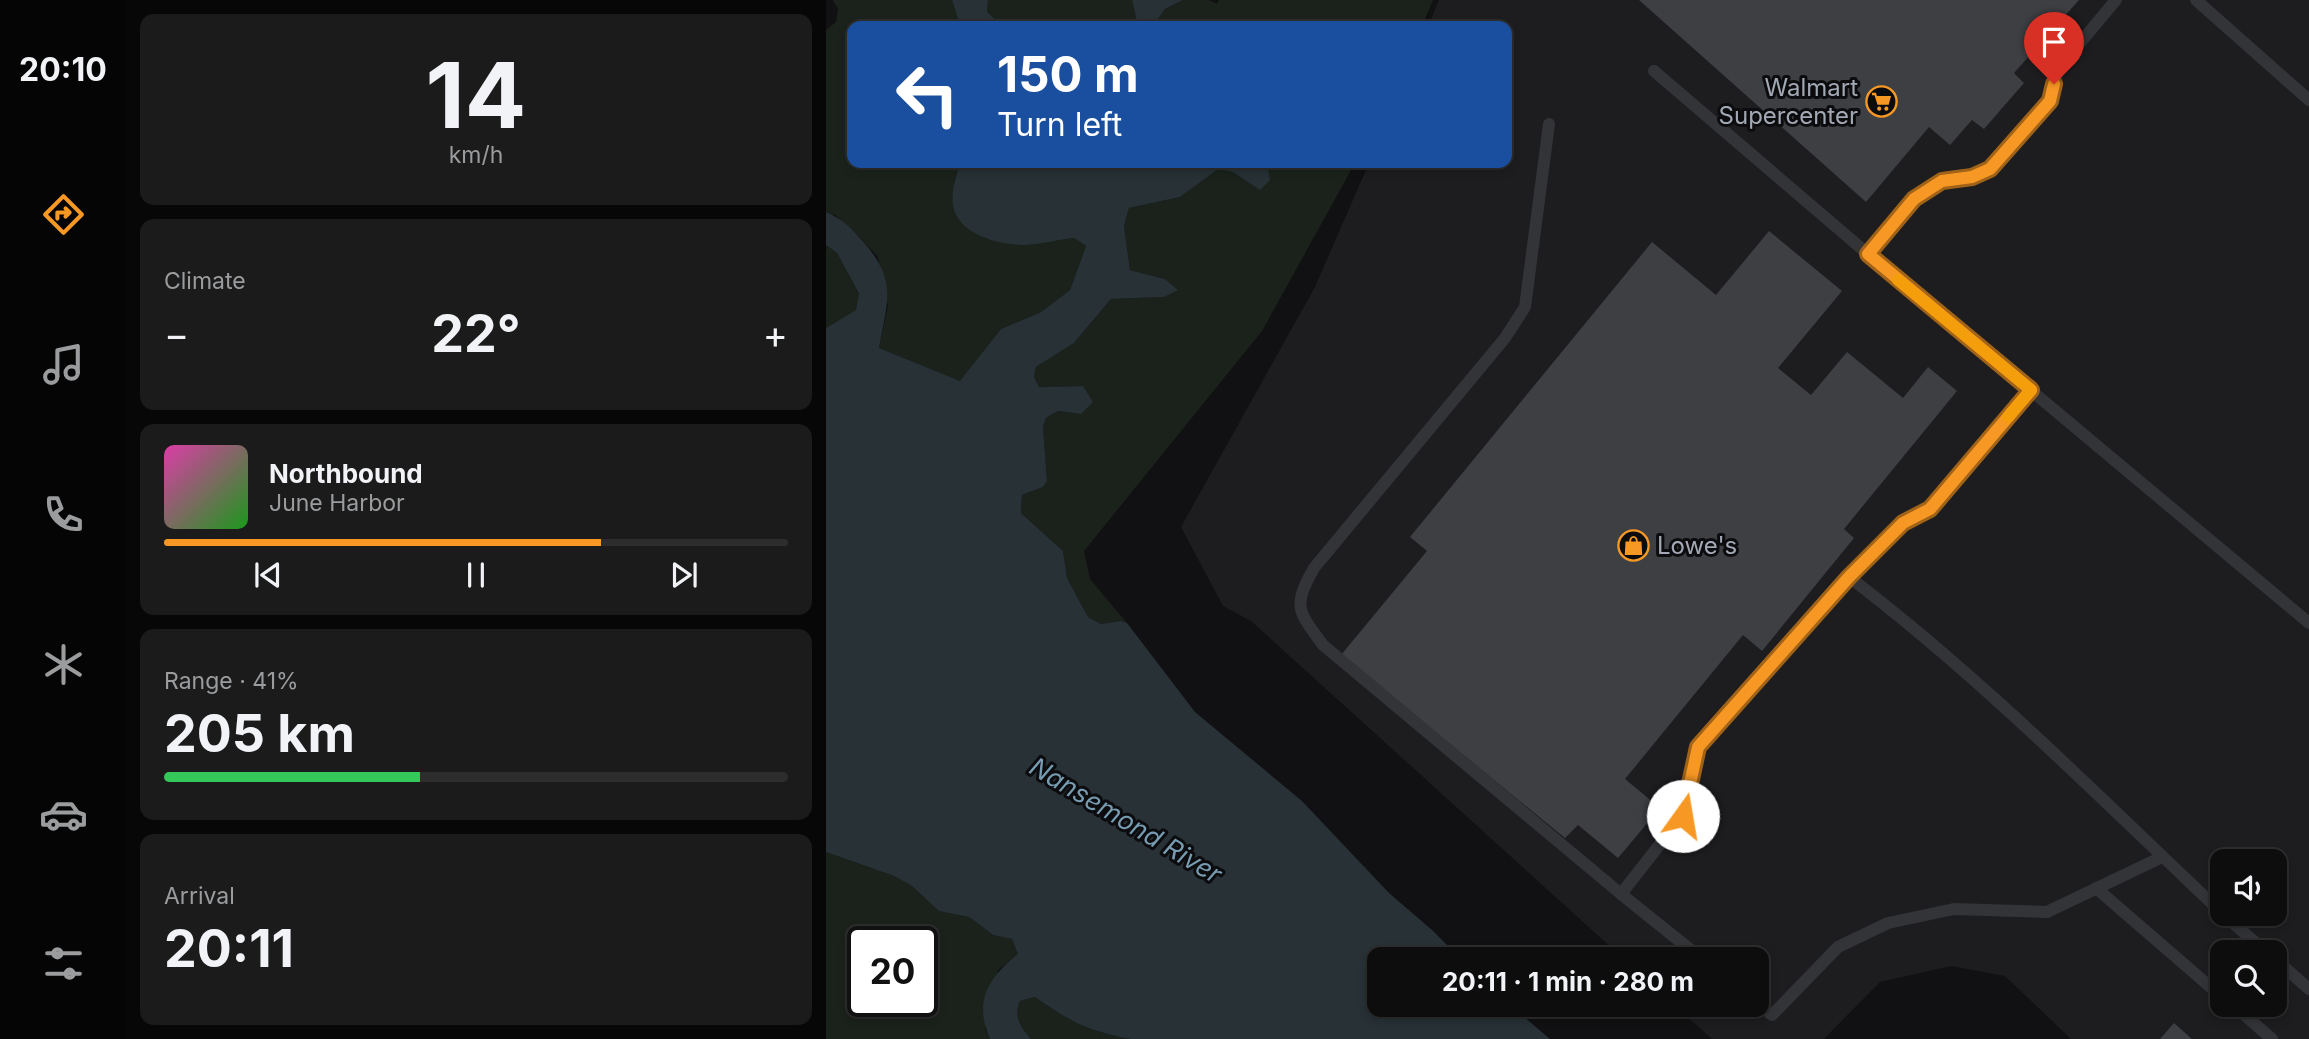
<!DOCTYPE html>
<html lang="en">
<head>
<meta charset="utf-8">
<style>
  :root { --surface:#0d0d0e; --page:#1b1b1c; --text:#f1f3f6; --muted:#9a9c9e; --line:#2d2d2e; --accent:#f79825 }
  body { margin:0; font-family:Inter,sans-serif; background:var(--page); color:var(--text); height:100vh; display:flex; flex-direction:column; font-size:26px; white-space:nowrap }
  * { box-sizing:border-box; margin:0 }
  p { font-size:23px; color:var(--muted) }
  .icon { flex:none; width:38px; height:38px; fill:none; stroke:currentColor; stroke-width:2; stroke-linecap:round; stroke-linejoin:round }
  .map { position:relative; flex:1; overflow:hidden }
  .side { display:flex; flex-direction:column; gap:14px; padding:14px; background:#070708; width:700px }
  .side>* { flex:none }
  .hud { position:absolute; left:21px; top:21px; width:665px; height:147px; border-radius:14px; box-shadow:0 4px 10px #0003,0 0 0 2px var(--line); background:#1a4fa0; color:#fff; overflow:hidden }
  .tools { position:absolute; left:1384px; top:849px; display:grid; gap:14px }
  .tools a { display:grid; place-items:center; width:77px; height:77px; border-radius:14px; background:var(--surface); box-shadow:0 4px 10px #0003,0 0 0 2px var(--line); font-size:35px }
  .speed { position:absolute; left:21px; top:926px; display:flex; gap:14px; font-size:35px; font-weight:700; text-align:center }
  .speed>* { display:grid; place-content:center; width:91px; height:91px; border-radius:50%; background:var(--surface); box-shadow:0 4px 10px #0003,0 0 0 2px var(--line); line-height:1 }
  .speed .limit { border:4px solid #111; border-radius:10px; background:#fff; color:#111 }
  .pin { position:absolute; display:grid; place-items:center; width:60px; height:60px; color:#fff; margin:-72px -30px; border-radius:50% 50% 50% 0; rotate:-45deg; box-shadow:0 0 7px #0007 }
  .pin .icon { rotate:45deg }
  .me { position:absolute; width:77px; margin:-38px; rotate:13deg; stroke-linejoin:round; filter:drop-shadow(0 0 5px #0008) }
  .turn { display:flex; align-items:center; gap:24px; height:147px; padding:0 35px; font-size:32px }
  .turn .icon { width:91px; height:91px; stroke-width:2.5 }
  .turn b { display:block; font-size:49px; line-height:60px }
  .big { font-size:52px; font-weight:700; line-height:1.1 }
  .side .widget { flex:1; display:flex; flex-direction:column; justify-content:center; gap:10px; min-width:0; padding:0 24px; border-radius:14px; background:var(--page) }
  .side .dial { align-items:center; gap:0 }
  .dial b { font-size:91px; line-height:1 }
  .song { display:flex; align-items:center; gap:21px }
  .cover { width:84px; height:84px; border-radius:10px; background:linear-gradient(135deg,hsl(320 70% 55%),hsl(120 70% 35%)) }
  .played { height:7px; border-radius:4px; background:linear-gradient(90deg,var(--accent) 70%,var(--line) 70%) }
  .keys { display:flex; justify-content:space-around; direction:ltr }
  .heat { display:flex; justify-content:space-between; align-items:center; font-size:38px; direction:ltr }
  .charge { height:10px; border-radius:5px; background:linear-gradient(90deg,#34c759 41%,var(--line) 0) }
  .trip { position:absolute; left:541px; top:947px; width:402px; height:70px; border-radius:14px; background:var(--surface); box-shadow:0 4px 10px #0003,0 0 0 2px var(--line); font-weight:700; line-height:70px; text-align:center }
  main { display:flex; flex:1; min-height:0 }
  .tab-bar { display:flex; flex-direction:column; width:126px; justify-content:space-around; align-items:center; background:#050506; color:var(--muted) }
  .tab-bar .icon { width:49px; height:49px }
  .tab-bar .current { color:var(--accent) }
  .tab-bar b { font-size:32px; color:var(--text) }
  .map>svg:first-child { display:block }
</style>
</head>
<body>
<main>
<nav class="tab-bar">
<b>20:10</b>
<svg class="icon current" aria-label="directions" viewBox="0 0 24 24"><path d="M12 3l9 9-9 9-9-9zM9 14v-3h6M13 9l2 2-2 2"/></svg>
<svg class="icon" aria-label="music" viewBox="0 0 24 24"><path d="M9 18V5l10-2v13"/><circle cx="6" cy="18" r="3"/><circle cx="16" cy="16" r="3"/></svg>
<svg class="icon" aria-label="phone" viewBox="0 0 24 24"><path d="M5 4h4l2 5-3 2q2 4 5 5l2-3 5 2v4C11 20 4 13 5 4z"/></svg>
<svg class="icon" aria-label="climate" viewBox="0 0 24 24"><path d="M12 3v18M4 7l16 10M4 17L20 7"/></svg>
<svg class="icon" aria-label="car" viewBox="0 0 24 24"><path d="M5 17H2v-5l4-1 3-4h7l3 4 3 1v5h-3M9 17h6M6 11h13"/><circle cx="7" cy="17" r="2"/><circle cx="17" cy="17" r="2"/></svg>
<svg class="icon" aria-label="filters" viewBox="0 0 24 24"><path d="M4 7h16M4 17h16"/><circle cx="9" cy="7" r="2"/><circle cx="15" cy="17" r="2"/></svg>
</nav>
<section class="side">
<div class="widget dial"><b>14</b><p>km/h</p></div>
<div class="widget"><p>Climate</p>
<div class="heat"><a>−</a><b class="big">22°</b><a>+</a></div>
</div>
<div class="widget">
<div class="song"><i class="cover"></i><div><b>Northbound</b><p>June Harbor</p></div></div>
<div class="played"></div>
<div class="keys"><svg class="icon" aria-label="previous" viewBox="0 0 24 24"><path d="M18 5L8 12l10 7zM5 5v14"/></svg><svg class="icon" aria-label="pause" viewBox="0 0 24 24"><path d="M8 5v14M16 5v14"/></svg><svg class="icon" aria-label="next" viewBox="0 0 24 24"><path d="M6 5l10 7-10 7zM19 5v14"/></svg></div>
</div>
<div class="widget"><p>Range · 41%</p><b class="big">205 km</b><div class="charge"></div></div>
<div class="widget"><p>Arrival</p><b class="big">20:11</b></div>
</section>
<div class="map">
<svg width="1483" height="1039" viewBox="0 0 1483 1039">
  <rect width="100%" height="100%" fill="#111113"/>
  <path fill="#1d1d20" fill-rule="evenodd" d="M613 0H1483V1039H1245L1179 976 1125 966 1054 982 998 1039H886L848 1005 931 1004V959H798L425 621 397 606 355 527 489 287 543 163H681V26H602ZM1396 861H1449V914H1396ZM1396 952H1449V1004H1396Z"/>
  <g fill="#1b221b" fill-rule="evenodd">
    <path d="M7 0H126L134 26H26V163H134L128 182 158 238 198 245 248 238 260 246 244 290 215 312 175 329 135 382 53 348 62 306 52 257 29 232 9 215 0 212V30L10 22 12 9Z"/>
    <path d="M162 0H306L312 26H187L173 23 161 12Z"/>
    <path d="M357 0H383L391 4 393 0H607L596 26H334L332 19 339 9Z"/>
    <path d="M424 163H529L436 331 258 551 264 579 301 623 293 621 275 624 262 617 241 578 237 551 195 513 196 495 217 487 221 481 217 427 220 418 232 411 255 414 257 386 213 387 208 377 210 367 248 343 285 299 338 297 339 279 304 270 298 226 303 208 354 197 391 169 407 172 434 189 442 171Z"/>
    <path d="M0 245 11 253 33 295 31 310 0 328Z"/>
    <path d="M0 852 68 876 86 886 114 911 143 917 167 935 186 939 193 954 172 970 159 1029 164 1039H0ZM37 942H96V1001H37Z"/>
    <path d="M209 997C243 1021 263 1032 305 1039H205C195 1027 187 1017 194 1001Z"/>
  </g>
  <g fill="#273136">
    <path d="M126 0H162L161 12 173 23 187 26H134Z"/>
    <path d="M306 0H357L339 9 332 19 334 26H312Z"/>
    <path d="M134 163H424L442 170 444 180 434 190 407 172 392 169 354 197 303 208 298 226 304 270 339 279 352 290 338 297 285 299 248 343 210 367 208 377 213 387 257 386 267 402 255 414 232 411 220 418 217 427 221 481 217 487 196 495 195 513 237 551 241 578 262 617 275 624 294 621 301 623 369 712 476 801 563 893 606 930 635 959H553V1004L684 1005 724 1039H305C261 1031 245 1022 209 997L194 1001C187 1017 195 1027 205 1039H164C147 1001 163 977 192 954L186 939 167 935 143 917 113 911 86 886 68 876 0 852V328L30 310 33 294 11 253 0 245V212C13 217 25 227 34 238 72 280 62 298 53 348L134 381 175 329 215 312 244 290 260 246 248 238C232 240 215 244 199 245 173 245 133 235 127 206 125 191 130 176 134 163Z"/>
  </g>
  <g fill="#3d3f43">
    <path d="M813 0H1253L1188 73 1198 83 1158 129 1146 120 1124 145 1103 127 1040 202Z"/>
    <path d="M943 231 1016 291 952 368 985 395 1021 352 1077 398 1102 367 1131 391 1018 529 1028 538 936 651 917 635 799 779 834 808 792 858 752 825 739 838 515 655 601 551 584 537 826 242 890 295Z"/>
    <path d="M1348 1023 1366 1039H1334Z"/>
  </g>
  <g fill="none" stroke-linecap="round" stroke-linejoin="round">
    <g stroke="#323438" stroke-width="12">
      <path d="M1290 0 1233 68 1224 101 1164 169 1146 177 1116 181 1088 199 1042 254 1483 623"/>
      <path d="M1370 0 1483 100"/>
      <path d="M828 71 1042 254"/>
      <path d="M723 124 699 307 679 338 488 568C466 607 472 611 497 645L795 894 857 815 872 747 1023 577 1077 523 1104 509 1205 390"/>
      <path d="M1023 577C1156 678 1275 799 1396 913"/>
      <path d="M1270 888 1396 997"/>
      <path d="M795 894 876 959"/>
      <path d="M1397 914 1440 952"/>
      <path d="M1449 959 1483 989"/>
      <path d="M931 1003 946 1015 1012 947 1062 923 1128 909 1221 912 1336 857"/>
      <path d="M1406 1004 1446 1039"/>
    </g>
  </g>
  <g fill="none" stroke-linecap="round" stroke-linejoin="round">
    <defs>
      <path id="route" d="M857 816 872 747 1023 577 1077 523 1104 509 1205 390 1042 254 1088 199 1116 181 1146 177 1164 169 1224 101 1228 84"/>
    </defs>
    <use href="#route" stroke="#a16318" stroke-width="18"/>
    <use href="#route" stroke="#f79825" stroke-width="12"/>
    <path stroke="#f59e0b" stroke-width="12" d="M1072 280 1205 390 1182 417"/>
  </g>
  <defs>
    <symbol id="supermarket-ring" viewBox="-11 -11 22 22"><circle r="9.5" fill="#0c0c0e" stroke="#f79825" stroke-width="1.5"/><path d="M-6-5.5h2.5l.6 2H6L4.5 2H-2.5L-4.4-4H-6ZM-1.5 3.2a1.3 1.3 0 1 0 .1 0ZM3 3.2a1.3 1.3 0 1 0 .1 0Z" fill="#f79825"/></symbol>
    <symbol id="shop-ring" viewBox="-11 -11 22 22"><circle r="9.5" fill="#0c0c0e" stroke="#f79825" stroke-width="1.5"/><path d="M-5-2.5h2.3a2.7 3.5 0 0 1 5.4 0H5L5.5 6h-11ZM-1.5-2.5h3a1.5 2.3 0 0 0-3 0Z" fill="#f79825"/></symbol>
  </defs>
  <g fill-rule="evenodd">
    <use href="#supermarket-ring" x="1038" y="84" width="35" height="35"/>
    <use href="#shop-ring" x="790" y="528" width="35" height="35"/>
  </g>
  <g text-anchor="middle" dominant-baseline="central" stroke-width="6" stroke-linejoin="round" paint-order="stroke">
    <g font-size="24" fill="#a2a9b4" stroke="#0c0c0e" text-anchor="end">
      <text x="1032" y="87">Walmart<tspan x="1032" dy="28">Supercenter</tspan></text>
      <text x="831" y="545" text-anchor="start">Lowe's</text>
    </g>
    <g font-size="26" font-style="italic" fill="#779cb1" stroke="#0c0c0e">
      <text transform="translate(300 820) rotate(31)">Nansemond River</text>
    </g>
  </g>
</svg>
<div class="tools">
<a><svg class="icon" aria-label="sound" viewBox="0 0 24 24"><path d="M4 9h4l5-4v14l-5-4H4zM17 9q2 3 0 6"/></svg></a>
<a><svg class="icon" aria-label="search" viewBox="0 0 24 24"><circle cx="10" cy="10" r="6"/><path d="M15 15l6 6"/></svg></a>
</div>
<div class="speed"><div class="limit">20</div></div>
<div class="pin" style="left:1228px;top:84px;background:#d93025"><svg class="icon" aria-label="arrive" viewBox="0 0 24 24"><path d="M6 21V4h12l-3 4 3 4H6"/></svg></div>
<svg class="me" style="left:857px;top:816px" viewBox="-20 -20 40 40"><circle r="19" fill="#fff"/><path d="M0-13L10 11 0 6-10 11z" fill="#f79825"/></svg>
<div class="trip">20:11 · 1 min · 280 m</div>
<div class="hud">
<div class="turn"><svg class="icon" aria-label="left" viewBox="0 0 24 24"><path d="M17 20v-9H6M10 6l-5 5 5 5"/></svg><div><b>150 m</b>Turn left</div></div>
</div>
</div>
</main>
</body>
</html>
